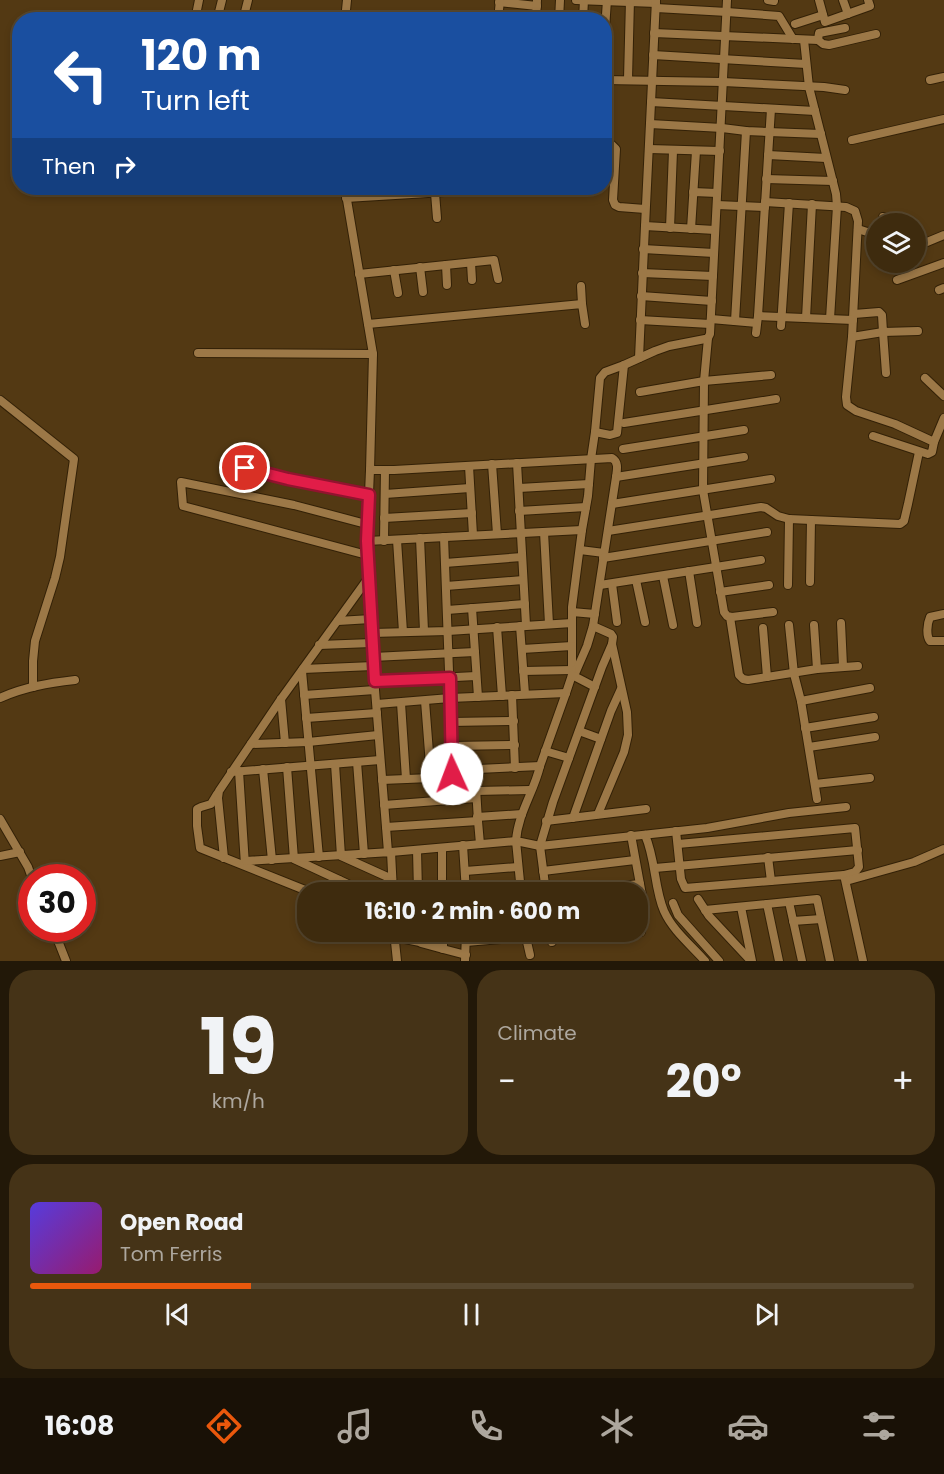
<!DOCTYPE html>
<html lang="en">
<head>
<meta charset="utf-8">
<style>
  :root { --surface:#3e2b0e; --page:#453317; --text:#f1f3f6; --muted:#ada79e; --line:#57472e; --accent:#ea580c }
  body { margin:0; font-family:Poppins,sans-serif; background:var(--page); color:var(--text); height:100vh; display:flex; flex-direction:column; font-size:22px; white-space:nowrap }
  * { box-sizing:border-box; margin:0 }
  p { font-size:20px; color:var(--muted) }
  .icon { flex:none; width:33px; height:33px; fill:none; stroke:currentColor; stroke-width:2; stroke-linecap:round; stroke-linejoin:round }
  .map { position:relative; height:961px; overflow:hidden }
  .drawer { display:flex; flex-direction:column; gap:9px; padding:9px; background:#221808; flex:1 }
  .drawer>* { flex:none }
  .guide { position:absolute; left:12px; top:12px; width:600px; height:183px; border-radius:24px; box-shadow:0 3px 9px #0003,0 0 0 2px var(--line); background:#1a4fa0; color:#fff; overflow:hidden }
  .controls { position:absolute; left:866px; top:213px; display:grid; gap:12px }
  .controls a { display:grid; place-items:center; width:60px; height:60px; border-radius:50%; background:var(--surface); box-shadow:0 3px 9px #0003,0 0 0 2px var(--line); font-size:30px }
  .speed { position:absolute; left:18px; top:864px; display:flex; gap:12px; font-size:30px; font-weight:700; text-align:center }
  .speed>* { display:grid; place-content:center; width:78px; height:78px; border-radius:50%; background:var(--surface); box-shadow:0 3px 9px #0003,0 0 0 2px var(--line); line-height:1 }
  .speed .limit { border:9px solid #d22; background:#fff; color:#111 }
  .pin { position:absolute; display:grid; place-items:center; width:51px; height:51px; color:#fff; margin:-26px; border:3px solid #fff; border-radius:50%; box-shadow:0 2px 6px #0007 }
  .me { position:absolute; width:66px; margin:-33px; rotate:358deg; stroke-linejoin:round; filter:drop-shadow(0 0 4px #0008) }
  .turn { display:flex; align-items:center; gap:21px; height:126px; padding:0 30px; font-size:27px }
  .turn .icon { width:78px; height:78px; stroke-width:2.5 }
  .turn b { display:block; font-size:42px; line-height:51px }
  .then { display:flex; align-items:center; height:57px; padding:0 30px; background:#0003; gap:12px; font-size:22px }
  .big { font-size:45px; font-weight:700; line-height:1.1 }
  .drawer .tile { flex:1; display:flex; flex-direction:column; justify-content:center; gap:9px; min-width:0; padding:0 21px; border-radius:24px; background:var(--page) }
  .drawer .dial { align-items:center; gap:0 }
  .dial b { font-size:78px; line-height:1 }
  .song { display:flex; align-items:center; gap:18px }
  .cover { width:72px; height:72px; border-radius:9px; background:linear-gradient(135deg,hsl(250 70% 55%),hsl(320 70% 35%)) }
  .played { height:6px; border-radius:3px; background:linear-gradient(90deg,var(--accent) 25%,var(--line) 25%) }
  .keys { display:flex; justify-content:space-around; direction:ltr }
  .heat { display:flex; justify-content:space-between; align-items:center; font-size:33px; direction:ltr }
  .drawer .tiles { flex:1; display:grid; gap:9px; grid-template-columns:1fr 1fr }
  .tile:last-child { grid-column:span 2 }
  .trip { position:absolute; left:297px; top:882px; width:351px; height:60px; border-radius:24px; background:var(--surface); box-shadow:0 3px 9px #0003,0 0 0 2px var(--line); font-weight:700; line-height:60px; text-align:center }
  .tab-bar { display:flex; height:96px; justify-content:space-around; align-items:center; background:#191106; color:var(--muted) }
  .tab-bar .icon { width:42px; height:42px }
  .tab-bar .selected { color:var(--accent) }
  .tab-bar b { font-size:27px; color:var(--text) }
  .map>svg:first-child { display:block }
</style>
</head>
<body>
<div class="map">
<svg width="944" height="961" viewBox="0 0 944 961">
  <rect width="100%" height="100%" fill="#533913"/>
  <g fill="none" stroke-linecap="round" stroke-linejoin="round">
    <defs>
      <g id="minor">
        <path d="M576 0 656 3"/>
        <path d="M656 0 645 226 715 230"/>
        <path d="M727 0 710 334 708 338 705 339 669 346 655 351 624 365 605 372 600 378 595 432 591 459 588 496 582 530 572 607V675L566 693 540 766C534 792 518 813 516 841L540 846 707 828 789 813 846 807"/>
        <path d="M768 0 774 1"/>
        <path d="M819 0 825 22 870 6 868 0"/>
        <path d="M843 0 848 14"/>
        <path d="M499 2 537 6"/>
        <path d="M656 8 727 12 779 16 793 39"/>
        <path d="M195 20 199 0"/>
        <path d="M217 20 222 0"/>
        <path d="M243 20 248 0"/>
        <path d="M345 20 347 0"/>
        <path d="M498 20 500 0"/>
        <path d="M536 20 537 0"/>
        <path d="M559 20 560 0"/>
        <path d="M583 20 584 0"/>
        <path d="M795 24 823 15"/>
        <path d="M654 33 818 40 823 44 829 45 876 34"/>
        <path d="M804 40 809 87 836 194 837 206 830 319"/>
        <path d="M818 40 819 33 845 28"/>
        <path d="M604 44 607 0"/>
        <path d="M653 55 806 64"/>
        <path d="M628 79 630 0"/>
        <path d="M604 80 723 82 824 87 845 90"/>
        <path d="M930 80 944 77"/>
        <path d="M651 102 815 111"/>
        <path d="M650 124 722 128 746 131 821 134"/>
        <path d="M852 140 944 119"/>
        <path d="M604 144 612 145 616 149 613 200 615 205 619 207 645 209"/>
        <path d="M649 149 720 151"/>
        <path d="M768 155 826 158"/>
        <path d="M766 179 833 181"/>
        <path d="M345 188 373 354 370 470 367 541 375 690 388 852"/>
        <path d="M693 192 717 193"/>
        <path d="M435 193 437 218"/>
        <path d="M346 198 477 190"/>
        <path d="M765 202 846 207 855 211 858 221 852 337 883 332 886 373"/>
        <path d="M717 205 765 207"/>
        <path d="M882 224 883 217"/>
        <path d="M670 228 673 151"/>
        <path d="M691 229 696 151"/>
        <path d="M858 229 867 232 876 231"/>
        <path d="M915 247 944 235"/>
        <path d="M643 249 714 253"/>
        <path d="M471 263 472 280"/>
        <path d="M446 265 447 285"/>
        <path d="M420 267 423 292"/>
        <path d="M394 270 398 293"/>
        <path d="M642 273 713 276"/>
        <path d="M359 274 494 260 498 279"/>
        <path d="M897 280 944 263"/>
        <path d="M581 286 582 304"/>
        <path d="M939 290 944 288"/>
        <path d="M641 296 712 301"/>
        <path d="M854 314 879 312 882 315 883 332 918 331"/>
        <path d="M758 316 853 320"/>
        <path d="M806 318 812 204"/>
        <path d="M711 319 757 323"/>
        <path d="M640 320 710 324"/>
        <path d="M735 321 746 131"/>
        <path d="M368 324 582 304 585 324"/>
        <path d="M781 326 789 203"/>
        <path d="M756 333 758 316 771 109"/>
        <path d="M852 337 846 397 847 405 856 411 895 424 934 442"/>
        <path d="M708 338 704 381 703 490 724 612 727 616 732 617 773 612"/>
        <path d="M198 353 373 354"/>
        <path d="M639 358 645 226"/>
        <path d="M925 378 944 396"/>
        <path d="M640 392 704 381 771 375"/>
        <path d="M0 400 74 459 60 557 55 578 35 641 33 661V687"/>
        <path d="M624 423 776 399"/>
        <path d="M595 432 610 435 617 433 624 365"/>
        <path d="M873 436 928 454 932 452 934 442 944 418"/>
        <path d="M623 449 744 430"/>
        <path d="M517 463 526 625"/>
        <path d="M231 464 288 479 369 495"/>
        <path d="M492 464 497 534"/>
        <path d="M469 466 473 535"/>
        <path d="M370 470H394L612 458C619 462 617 470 616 477L593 626 587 646 574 676"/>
        <path d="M616 477 744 457"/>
        <path d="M519 488 589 484"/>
        <path d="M385 494 470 488"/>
        <path d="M612 504 771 479"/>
        <path d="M519 511 586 507"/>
        <path d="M384 518 472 513"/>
        <path d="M366 524 294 505 181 482 183 506 367 555"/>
        <path d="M608 531 761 507 766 508 778 516 789 519 900 524 904 521 908 504 919 452"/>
        <path d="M544 532 549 624"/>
        <path d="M420 538 424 631"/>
        <path d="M397 540 403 632"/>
        <path d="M367 541 582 530"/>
        <path d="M384 541 385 470"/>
        <path d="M580 550 604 553"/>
        <path d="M603 558 767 532"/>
        <path d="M445 563 522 557"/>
        <path d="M689 571 697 623"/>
        <path d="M663 576 673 625"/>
        <path d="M636 580 645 622"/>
        <path d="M810 582 811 520"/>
        <path d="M612 584 617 622"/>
        <path d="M600 585 761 560"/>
        <path d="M788 585 789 519"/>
        <path d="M446 586 523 580"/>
        <path d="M720 592 769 585"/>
        <path d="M472 608 478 697"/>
        <path d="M447 610 525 604"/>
        <path d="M572 612 595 614"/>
        <path d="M944 614 930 617C927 624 926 636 930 641H944"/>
        <path d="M730 617 739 675 743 679 748 680 817 669 814 625"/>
        <path d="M338 621 371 619"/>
        <path d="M841 623 843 666"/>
        <path d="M789 625 794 674 801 701 817 799"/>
        <path d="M520 626 525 694"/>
        <path d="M593 626 611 634 613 637 612 644 627 712 628 735 624 752 598 814"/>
        <path d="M497 627 502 696"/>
        <path d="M763 628 767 677"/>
        <path d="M372 633 448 631 572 623"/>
        <path d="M319 645 372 643"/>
        <path d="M522 649 572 646"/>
        <path d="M373 657 475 652"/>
        <path d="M303 669 373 666"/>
        <path d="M817 669 858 666"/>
        <path d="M302 671 319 857"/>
        <path d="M523 671 572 670"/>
        <path d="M572 675 595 687"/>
        <path d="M375 681 476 676"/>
        <path d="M304 695 375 690"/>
        <path d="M512 695 515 768"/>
        <path d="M0 698C24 687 49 683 75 680"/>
        <path d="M281 699 285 743"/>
        <path d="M425 701 431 778"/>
        <path d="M801 701 870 688"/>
        <path d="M401 703 406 779"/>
        <path d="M377 704 450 698 444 537"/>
        <path d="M306 718 377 713"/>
        <path d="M450 722 514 721"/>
        <path d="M805 728 874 717"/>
        <path d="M579 731 601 739"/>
        <path d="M251 744 308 742 378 735"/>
        <path d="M452 746 515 745"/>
        <path d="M809 747 875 737"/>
        <path d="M545 751 569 758"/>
        <path d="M357 762 364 854"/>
        <path d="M335 764 341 856 392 879"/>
        <path d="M287 767 294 859 365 892"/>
        <path d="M263 769 272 860"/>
        <path d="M239 771 245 865"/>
        <path d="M231 772 380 760"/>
        <path d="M452 774 475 772"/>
        <path d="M382 780 431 778 452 775 450 698 566 693"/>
        <path d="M815 784 870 778"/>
        <path d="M476 791 530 790"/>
        <path d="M217 794 211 804 201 807 197 809V826L200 848 310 892"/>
        <path d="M384 805 476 798"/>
        <path d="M477 817 522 814"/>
        <path d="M573 818 611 711 621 689"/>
        <path d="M0 819 28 867 32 878"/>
        <path d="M546 821 646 809"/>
        <path d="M386 827 478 821"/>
        <path d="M676 831 681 879 685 888 844 875 863 961"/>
        <path d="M631 835 644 906 641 932"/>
        <path d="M645 835C656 860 654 888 664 911 673 931 691 945 705 961"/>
        <path d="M480 844 478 821 475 771 478 769 540 766"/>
        <path d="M678 844 855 828 859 867 855 872 844 875"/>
        <path d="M463 845 466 892"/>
        <path d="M442 848V892"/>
        <path d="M417 850 418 892"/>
        <path d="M391 852 516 841 521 892"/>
        <path d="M0 856 20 852"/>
        <path d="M768 857 771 881"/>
        <path d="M224 858 218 798 219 791 281 699 369 577"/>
        <path d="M246 861 391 852 393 892"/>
        <path d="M655 868 858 850"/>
        <path d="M465 871 518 867"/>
        <path d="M543 871 635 860"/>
        <path d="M846 881 914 862 944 849"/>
        <path d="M333 892 339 880"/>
        <path d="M490 892 520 890"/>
        <path d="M546 892 540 846 553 802 602 667 612 644"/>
        <path d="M561 892 640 884"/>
        <path d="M698 899 709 916 751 961"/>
        <path d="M789 902 802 961"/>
        <path d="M673 903 678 915 719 961"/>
        <path d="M767 904 779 961"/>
        <path d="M741 907 752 961"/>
        <path d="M705 910 817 899 830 961"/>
        <path d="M793 921 821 919"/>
        <path d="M53 928 66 961"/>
        <path d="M394 932 397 961"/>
        <path d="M418 932V937L421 943 443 949V932"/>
        <path d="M551 932 552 942"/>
        <path d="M525 933 530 955"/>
        <path d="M395 937 420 942"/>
        <path d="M466 942 526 937"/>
        <path d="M443 949 466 955"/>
        <path d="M465 961 466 932"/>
      </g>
    </defs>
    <use href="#minor" stroke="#332107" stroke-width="10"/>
    <use href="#minor" stroke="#9c7847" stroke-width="8"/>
  </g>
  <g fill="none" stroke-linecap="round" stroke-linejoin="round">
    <defs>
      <path id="route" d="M245 468 288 479 369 495 367 541 375 681 450 678 452 774"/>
    </defs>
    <use href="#route" stroke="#92132f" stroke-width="15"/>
    <use href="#route" stroke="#e11d48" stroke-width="10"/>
  </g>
</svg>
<div class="controls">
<a><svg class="icon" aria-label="layers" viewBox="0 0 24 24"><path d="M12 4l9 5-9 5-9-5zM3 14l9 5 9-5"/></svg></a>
</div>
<div class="speed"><div class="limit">30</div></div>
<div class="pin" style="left:245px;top:468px;background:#d93025"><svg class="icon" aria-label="arrive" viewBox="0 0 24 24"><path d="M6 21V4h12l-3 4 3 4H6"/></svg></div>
<svg class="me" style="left:452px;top:774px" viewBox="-20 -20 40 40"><circle r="19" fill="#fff"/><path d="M0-13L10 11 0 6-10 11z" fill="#e11d48"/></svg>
<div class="trip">16:10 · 2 min · 600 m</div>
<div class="guide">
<div class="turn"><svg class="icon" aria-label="left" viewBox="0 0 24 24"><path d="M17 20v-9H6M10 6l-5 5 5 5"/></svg><div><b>120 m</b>Turn left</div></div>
<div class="then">Then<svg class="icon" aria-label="right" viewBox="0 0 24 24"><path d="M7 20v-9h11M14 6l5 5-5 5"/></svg></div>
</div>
</div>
<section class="drawer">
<div class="tiles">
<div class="tile dial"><b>19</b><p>km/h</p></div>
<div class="tile"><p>Climate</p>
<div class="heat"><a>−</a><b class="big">20°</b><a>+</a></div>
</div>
<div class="tile">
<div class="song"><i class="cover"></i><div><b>Open Road</b><p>Tom Ferris</p></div></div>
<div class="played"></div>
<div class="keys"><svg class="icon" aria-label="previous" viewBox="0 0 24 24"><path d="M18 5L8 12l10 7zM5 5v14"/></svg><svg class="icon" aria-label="pause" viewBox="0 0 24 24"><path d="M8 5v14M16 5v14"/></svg><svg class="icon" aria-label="next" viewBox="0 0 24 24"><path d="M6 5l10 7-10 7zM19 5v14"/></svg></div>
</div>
</div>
</section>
<nav class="tab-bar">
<b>16:08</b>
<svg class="icon selected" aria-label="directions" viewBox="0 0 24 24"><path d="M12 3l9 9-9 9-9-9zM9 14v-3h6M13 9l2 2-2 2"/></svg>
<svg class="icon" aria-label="music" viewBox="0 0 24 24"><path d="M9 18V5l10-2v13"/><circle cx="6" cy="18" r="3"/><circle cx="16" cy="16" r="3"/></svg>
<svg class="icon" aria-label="phone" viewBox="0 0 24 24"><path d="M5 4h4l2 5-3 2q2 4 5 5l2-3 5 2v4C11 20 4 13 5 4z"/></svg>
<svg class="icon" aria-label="climate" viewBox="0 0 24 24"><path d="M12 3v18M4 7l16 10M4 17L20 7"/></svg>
<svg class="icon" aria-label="car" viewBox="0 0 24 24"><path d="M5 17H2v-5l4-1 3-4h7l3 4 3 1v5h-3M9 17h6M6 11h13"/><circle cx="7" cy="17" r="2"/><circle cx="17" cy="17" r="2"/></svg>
<svg class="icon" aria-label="filters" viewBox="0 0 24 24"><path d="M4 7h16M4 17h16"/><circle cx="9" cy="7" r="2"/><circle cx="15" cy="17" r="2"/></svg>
</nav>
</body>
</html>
